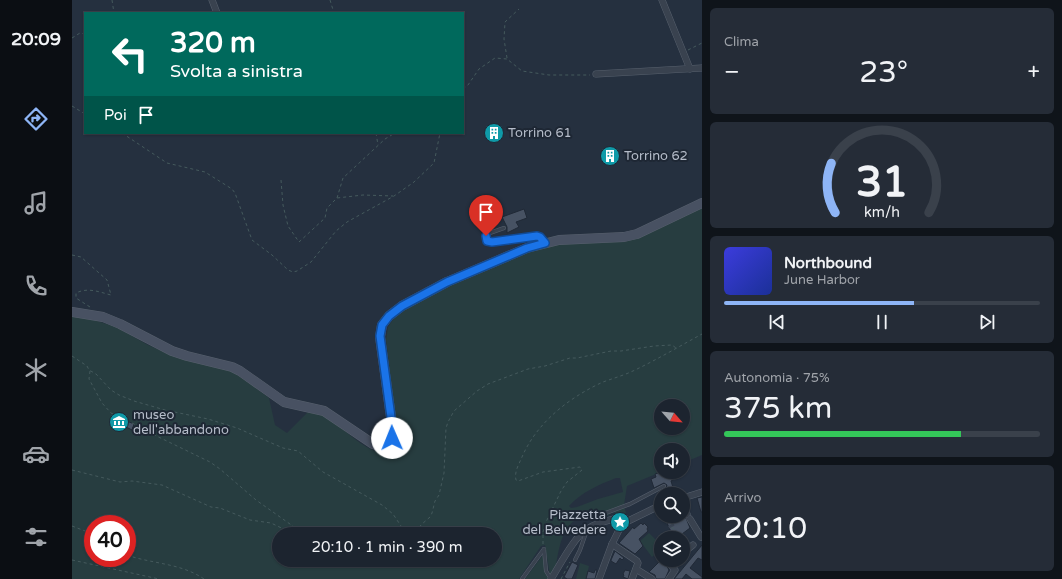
<!DOCTYPE html>
<html lang="it">
<head>
<meta charset="utf-8">
<style>
  :root { --surface:#1c242f; --page:#252c37; --text:#f1f3f6; --muted:#a0a4aa; --line:#3a414b; --accent:#8eb5f6 }
  body { margin:0; font-family:"Varela Round",sans-serif; background:var(--page); color:var(--text); height:100vh; display:flex; flex-direction:column; font-size:15px; white-space:nowrap }
  * { box-sizing:border-box; margin:0 }
  p { font-size:13px; color:var(--muted) }
  .icon { flex:none; width:22px; height:22px; fill:none; stroke:currentColor; stroke-width:2; stroke-linecap:round; stroke-linejoin:round }
  .map { position:relative; flex:1; overflow:hidden }
  .drawer { display:flex; flex-direction:column; gap:8px; padding:8px; background:#0f141a; width:360px }
  .drawer>* { flex:none }
  .banner { position:absolute; left:12px; top:12px; width:380px; height:122px; border-radius:0px; box-shadow:0 1px 3px #0004,0 0 0 1px var(--line); background:#00695c; color:#fff; overflow:hidden }
  .needle { width:26px; rotate:117deg }
  .buttons { position:absolute; left:582px; top:399px; display:grid; gap:8px }
  .buttons a { display:grid; place-items:center; width:36px; height:36px; border-radius:50%; background:var(--surface); box-shadow:0 1px 3px #0004,0 0 0 1px var(--line); font-size:20px }
  .speed { position:absolute; left:12px; top:515px; display:flex; gap:8px; font-size:20px; font-weight:700; text-align:center }
  .speed>* { display:grid; place-content:center; width:52px; height:52px; border-radius:50%; background:var(--surface); box-shadow:0 1px 3px #0004,0 0 0 1px var(--line); line-height:1 }
  .speed .limit { border:6px solid #d22; background:#fff; color:#111 }
  .pin { position:absolute; display:grid; place-items:center; width:34px; height:34px; color:#fff; margin:-41px -17px; border-radius:50% 50% 50% 0; rotate:-45deg; box-shadow:0 0 4px #0007 }
  .pin .icon { rotate:45deg }
  .me { position:absolute; width:44px; margin:-22px; rotate:359deg; stroke-linejoin:round; filter:drop-shadow(0 0 3px #0008) }
  .turn { display:flex; align-items:center; gap:14px; height:84px; padding:0 20px; font-size:18px }
  .turn .icon { width:52px; height:52px; stroke-width:2.5 }
  .turn b { display:block; font-size:28px; line-height:34px }
  .then { display:flex; align-items:center; height:38px; padding:0 20px; background:#0003; gap:8px; font-size:15px }
  .big { font-size:30px; font-weight:600; line-height:1.1 }
  .drawer .card { flex:1; display:flex; flex-direction:column; justify-content:center; gap:6px; min-width:0; padding:0 14px; border-radius:6px; background:var(--page) }
  .drawer .dial { align-items:center; gap:0 }
  .dial svg { height:104px; overflow:visible; fill:none; stroke:var(--line); stroke-width:7; stroke-linecap:round; text-anchor:middle }
  .dial text { fill:var(--text); stroke:none }
  .song { display:flex; align-items:center; gap:12px }
  .cover { width:48px; height:48px; border-radius:6px; background:linear-gradient(135deg,hsl(240 70% 55%),hsl(230 70% 35%)) }
  .played { height:4px; border-radius:2px; background:linear-gradient(90deg,var(--accent) 60%,var(--line) 60%) }
  .keys { display:flex; justify-content:space-around; direction:ltr }
  .heat { display:flex; justify-content:space-between; align-items:center; font-size:22px; direction:ltr }
  .charge { height:6px; border-radius:3px; background:linear-gradient(90deg,#34c759 75%,var(--line) 0) }
  .trip { position:absolute; left:200px; top:527px; width:230px; height:40px; border-radius:20px; background:var(--surface); box-shadow:0 1px 3px #0004,0 0 0 1px var(--line); font-weight:600; line-height:40px; text-align:center }
  main { display:flex; flex:1; min-height:0 }
  .menu { display:flex; flex-direction:column; width:72px; justify-content:space-around; align-items:center; background:#0b0e13; color:var(--muted) }
  .menu .icon { width:28px; height:28px }
  .menu .active { color:var(--accent) }
  .menu b { font-size:18px; color:var(--text) }
  .map>svg:first-child { display:block }
</style>
</head>
<body>
<main>
<nav class="menu">
<b>20:09</b>
<svg class="icon active" aria-label="directions" viewBox="0 0 24 24"><path d="M12 3l9 9-9 9-9-9zM9 14v-3h6M13 9l2 2-2 2"/></svg>
<svg class="icon" aria-label="music" viewBox="0 0 24 24"><path d="M9 18V5l10-2v13"/><circle cx="6" cy="18" r="3"/><circle cx="16" cy="16" r="3"/></svg>
<svg class="icon" aria-label="phone" viewBox="0 0 24 24"><path d="M5 4h4l2 5-3 2q2 4 5 5l2-3 5 2v4C11 20 4 13 5 4z"/></svg>
<svg class="icon" aria-label="climate" viewBox="0 0 24 24"><path d="M12 3v18M4 7l16 10M4 17L20 7"/></svg>
<svg class="icon" aria-label="car" viewBox="0 0 24 24"><path d="M5 17H2v-5l4-1 3-4h7l3 4 3 1v5h-3M9 17h6M6 11h13"/><circle cx="7" cy="17" r="2"/><circle cx="17" cy="17" r="2"/></svg>
<svg class="icon" aria-label="filters" viewBox="0 0 24 24"><path d="M4 7h16M4 17h16"/><circle cx="9" cy="7" r="2"/><circle cx="15" cy="17" r="2"/></svg>
</nav>
<div class="map">
<svg width="630" height="579" viewBox="0 0 630 579">
  <rect width="100%" height="100%" fill="#25303f"/>
  <g fill="#273d40" fill-rule="evenodd">
    <path d="M630 206V455L611 463V450H589V472L555 486 552 505 554 513 547 516 541 512 530 520 528 515 524 514 518 517 514 514C507 518 500 521 496 527 488 537 485 559 483 572L478 575 473 545 469 546 447 579H0V316L22 320 44 327 76 345 106 358 138 365 162 372 197 398 203 425 215 433 237 411C243 413 250 414 255 417 274 429 292 453 315 453L324 445 326 439 314 340 316 327 322 318 337 307 363 292 408 271 447 255 472 247 490 243 563 239ZM589 406H611V428H589ZM544 478H548L551 492 526 499 505 507 499 508 497 506C510 492 526 485 544 478ZM21 524H55V558H21ZM207 534H423V560H207Z"/>
    <path d="M577 533 589 545V549L580 557 568 541Z"/>
    <path d="M471 555 476 579H453Z"/>
    <path d="M508 563 517 566 514 579H504Z"/>
  </g>
  <g fill="#475263" stroke="#202936">
    <path d="M452 209 455 218 444 222 447 227 435 233V227L430 217Z"/>
    <path d="M44 418 52 421 50 427 42 424Z"/>
    <path d="M55 421 62 424 60 430 52 426Z"/>
    <path d="M589 472H600L602 476 600 477 601 480 599 481 602 491 589 494 588 496 587 492 594 488 595 485 592 483 582 488 579 479 584 477 583 474Z"/>
    <path d="M630 497V512H629L625 498Z"/>
    <path d="M598 516H611L614 518 618 528 610 534 607 533H604L602 538 594 521 598 520Z"/>
    <path d="M569 523 571 525 572 523 576 527 575 529 576 531 567 539 571 546 563 554 547 543 561 527 562 529Z"/>
    <path d="M630 545V560L626 558 618 568 630 577V579H620L614 574 610 579H602Z"/>
    <path d="M543 551 552 558 550 560 548 558 544 564 539 561V560Z"/>
    <path d="M589 560H596L594 564 597 570 593 579H584L583 575 577 572Z"/>
    <path d="M500 562 506 565 500 579H495L492 577Z"/>
    <path d="M523 570H525L523 579H514L516 571 522 573Z"/>
    <path d="M553 570 558 571 556 579 551 577 552 575 551 574Z"/>
  </g>
  <g fill="none" stroke-linecap="round" stroke-linejoin="round">
    <path stroke="#3b4554" stroke-width="6" stroke-dasharray="6 3" stroke-linecap="butt" d="M594 517 600 527"/>
    <defs>
      <g id="lane">
        <path d="M432 228 415 234 413 239 415 241 420 242 465 236 468 237 472 242"/>
        <path d="M525 523 528 517 531 514 558 504 592 486"/>
        <path d="M472 549 474 571 479 579"/>
        <path d="M503 560 508 550 515 530"/>
        <path d="M450 579 472 549"/>
      </g>
      <g id="street">
        <path d="M140 0 145 13"/>
        <path d="M590 0 618 69"/>
        <path d="M524 74 630 68"/>
        <path d="M611 498 630 492"/>
        <path d="M611 508 615 514"/>
        <path d="M594 516V517"/>
        <path d="M618 519 629 537"/>
        <path d="M607 537V538"/>
        <path d="M540 544 565 561 566 563 560 579"/>
        <path d="M611 553 621 545"/>
        <path d="M564 569 580 579"/>
        <path d="M479 579C488 565 502 537 515 529 523 524 533 521 542 519L550 524"/>
        <path d="M527 579 540 544 550 524 589 505"/>
        <path d="M597 579 603 570 598 564 603 560"/>
      </g>
      <path id="secondary" d="M0 312 31 317 48 324 100 351 115 356 160 367 168 371 212 402 252 411 301 444 307 446 313 445 320 438 321 432 308 337 310 325 317 316 330 306 375 282 455 248 487 240 552 237 565 234 630 203"/>
    </defs>
    <use href="#lane" stroke="#57606d" stroke-width="4"/>
    <use href="#street" stroke="#57606d" stroke-width="7"/>
    <use href="#secondary" stroke="#57606d" stroke-width="10"/>
    <g stroke="#455a5d" stroke-width="1" stroke-dasharray="3 3" stroke-linecap="butt">
      <path d="M40 0 42 13"/>
      <path d="M258 0 262 13"/>
      <path d="M0 38 8 33 13 34"/>
      <path d="M616 50 630 43"/>
      <path d="M435 58 432 39 433 22 447 9"/>
      <path d="M391 89 396 85 407 69 423 58 435 59 450 71 477 75H518"/>
      <path d="M0 106 13 114"/>
      <path d="M50 133 95 163 133 172 160 189 163 193 180 240 200 255 216 270 221 272 225 271 239 262 264 231 275 222 322 196 342 182 362 163 368 133"/>
      <path d="M304 133 306 145"/>
      <path d="M209 180 211 205 216 226 227 242 253 218 255 208 265 198 291 195 321 196"/>
      <path d="M265 198 271 178 313 139 323 133"/>
      <path d="M0 255 9 257 35 280 39 295C27 292 16 287 4 293V298L18 307"/>
      <path d="M0 356 15 366 17 370 24 374 39 390 47 395 62 401 93 410 136 419 165 428 211 448 226 451 251 472 310 505 321 514 331 529 339 533 343 532 350 524 358 517 360 513 363 501 367 495 372 473 374 428 376 422 382 411 405 391 416 384 456 369 473 366 498 358H505L539 351H549L582 346 600 345 604 348"/>
      <path d="M18 371 17 379 30 403 39 413 62 424 68 428 138 462 148 469 184 500 225 529 227 531 226 534"/>
      <path d="M0 470 48 482 60 481 90 485 139 507 148 508 178 520 199 523 222 534"/>
      <path d="M0 526 21 534"/>
      <path d="M600 527 603 531"/>
      <path d="M471 544V532L474 522 489 491 495 482 510 470 508 467 471 472 446 481 444 480C442 472 447 464 450 457 465 422 498 397 531 382 542 378 553 375 563 370 586 359 608 346 630 334"/>
      <path d="M55 555C80 564 109 563 132 579"/>
      <path d="M0 560 87 579"/>
      <path d="M489 579 498 562"/>
    </g>
    <use href="#lane" stroke="#39424f" stroke-width="3"/>
    <use href="#street" stroke="#39424f" stroke-width="6"/>
    <use href="#secondary" stroke="#485162" stroke-width="9"/>
  </g>
  <g fill="none" stroke-linecap="round" stroke-linejoin="round">
    <defs>
      <path id="route" d="M320 438 321 432 308 336 310 325 317 316 330 306 375 282 455 248 473 243 468 237 465 236 420 242 415 241 414 236"/>
    </defs>
    <use href="#route" stroke="#114b97" stroke-width="10"/>
    <use href="#route" stroke="#1a73e8" stroke-width="7"/>
  </g>
  <defs>
    <symbol id="building-disc" viewBox="-11 -11 22 22"><circle r="9.5" fill="#0f9aa8" stroke="#1e2734"/><path d="M-4-6H4V6H1V3H-1V6H-4ZM-2.5-4.3h1.7v1.8h-1.7ZM.8-4.3h1.7v1.8H.8ZM-2.5-1h1.7V.8h-1.7ZM.8-1h1.7V.8H.8Z" fill="#fff"/></symbol>
    <symbol id="museum-disc" viewBox="-11 -11 22 22"><circle r="9.5" fill="#0f9aa8" stroke="#1e2734"/><path d="M0-6L6-3V-2H-6V-3ZM-5-1h2V3h-2ZM-1-1h2V3h-2ZM3-1h2V3H3ZM-6 4H6V6H-6Z" fill="#fff"/></symbol>
    <symbol id="sight-disc" viewBox="-11 -11 22 22"><circle r="9.5" fill="#0f9aa8" stroke="#1e2734"/><path d="M0-6L1.8-2.2L6-1.7L2.9 1.2L3.7 5.4L0 3.3L-3.7 5.4L-2.9 1.2L-6-1.7L-1.8-2.2Z" fill="#fff"/></symbol>
  </defs>
  <g fill-rule="evenodd">
    <use href="#building-disc" x="411" y="122" width="22" height="22"/>
    <use href="#building-disc" x="527" y="145" width="22" height="22"/>
    <use href="#museum-disc" x="36" y="411" width="22" height="22"/>
    <use href="#sight-disc" x="537" y="511" width="22" height="22"/>
  </g>
  <g text-anchor="middle" dominant-baseline="central" stroke-width="4" stroke-linejoin="round" paint-order="stroke">
    <g font-size="13" fill="#b6bdca" stroke="#1e2734" text-anchor="start">
      <text x="436" y="133">Torrino 61</text>
      <text x="552" y="156">Torrino 62</text>
      <text x="61" y="415">museo<tspan x="61" dy="15">dell'abbandono</tspan></text>
      <text x="534" y="515" text-anchor="end">Piazzetta<tspan x="534" dy="15">del Belvedere</tspan></text>
    </g>
  </g>
</svg>
<div class="buttons">
<a><svg class="needle" viewBox="-14 -14 28 28"><path d="M0-13l5 13h-10z" fill="#e53935"/><path d="M0 13l5-13h-10z" fill="#a0a4aa"/></svg></a>
<a><svg class="icon" aria-label="sound" viewBox="0 0 24 24"><path d="M4 9h4l5-4v14l-5-4H4zM17 9q2 3 0 6"/></svg></a>
<a><svg class="icon" aria-label="search" viewBox="0 0 24 24"><circle cx="10" cy="10" r="6"/><path d="M15 15l6 6"/></svg></a>
<a><svg class="icon" aria-label="layers" viewBox="0 0 24 24"><path d="M12 4l9 5-9 5-9-5zM3 14l9 5 9-5"/></svg></a>
</div>
<div class="speed"><div class="limit">40</div></div>
<div class="pin" style="left:414px;top:236px;background:#d93025"><svg class="icon" aria-label="arrive" viewBox="0 0 24 24"><path d="M6 21V4h12l-3 4 3 4H6"/></svg></div>
<svg class="me" style="left:320px;top:438px" viewBox="-20 -20 40 40"><circle r="19" fill="#fff"/><path d="M0-13L10 11 0 6-10 11z" fill="#1a73e8"/></svg>
<div class="trip">20:10 · 1 min · 390 m</div>
<div class="banner">
<div class="turn"><svg class="icon" aria-label="left" viewBox="0 0 24 24"><path d="M17 20v-9H6M10 6l-5 5 5 5"/></svg><div><b>320 m</b>Svolta a sinistra</div></div>
<div class="then">Poi<svg class="icon" aria-label="arrive" viewBox="0 0 24 24"><path d="M6 21V4h12l-3 4 3 4H6"/></svg></div>
</div>
</div>
<section class="drawer">
<div class="card"><p>Clima</p>
<div class="heat"><a>−</a><b class="big">23°</b><a>+</a></div>
</div>
<div class="card dial"><svg viewBox="0 0 100 80">
<path d="M14 69A42 42 0 1 1 86 69"/>
<path d="M14 69A42 42 0 0 1 11 31" stroke="#8eb5f6"/>
<text x="50" y="56" font-size="32" font-weight="700">31</text>
<text x="50" y="72" font-size="11">km/h</text>
</svg></div>
<div class="card">
<div class="song"><i class="cover"></i><div><b>Northbound</b><p>June Harbor</p></div></div>
<div class="played"></div>
<div class="keys"><svg class="icon" aria-label="previous" viewBox="0 0 24 24"><path d="M18 5L8 12l10 7zM5 5v14"/></svg><svg class="icon" aria-label="pause" viewBox="0 0 24 24"><path d="M8 5v14M16 5v14"/></svg><svg class="icon" aria-label="next" viewBox="0 0 24 24"><path d="M6 5l10 7-10 7zM19 5v14"/></svg></div>
</div>
<div class="card"><p>Autonomia · 75%</p><b class="big">375 km</b><div class="charge"></div></div>
<div class="card"><p>Arrivo</p><b class="big">20:10</b></div>
</section>
</main>
</body>
</html>
